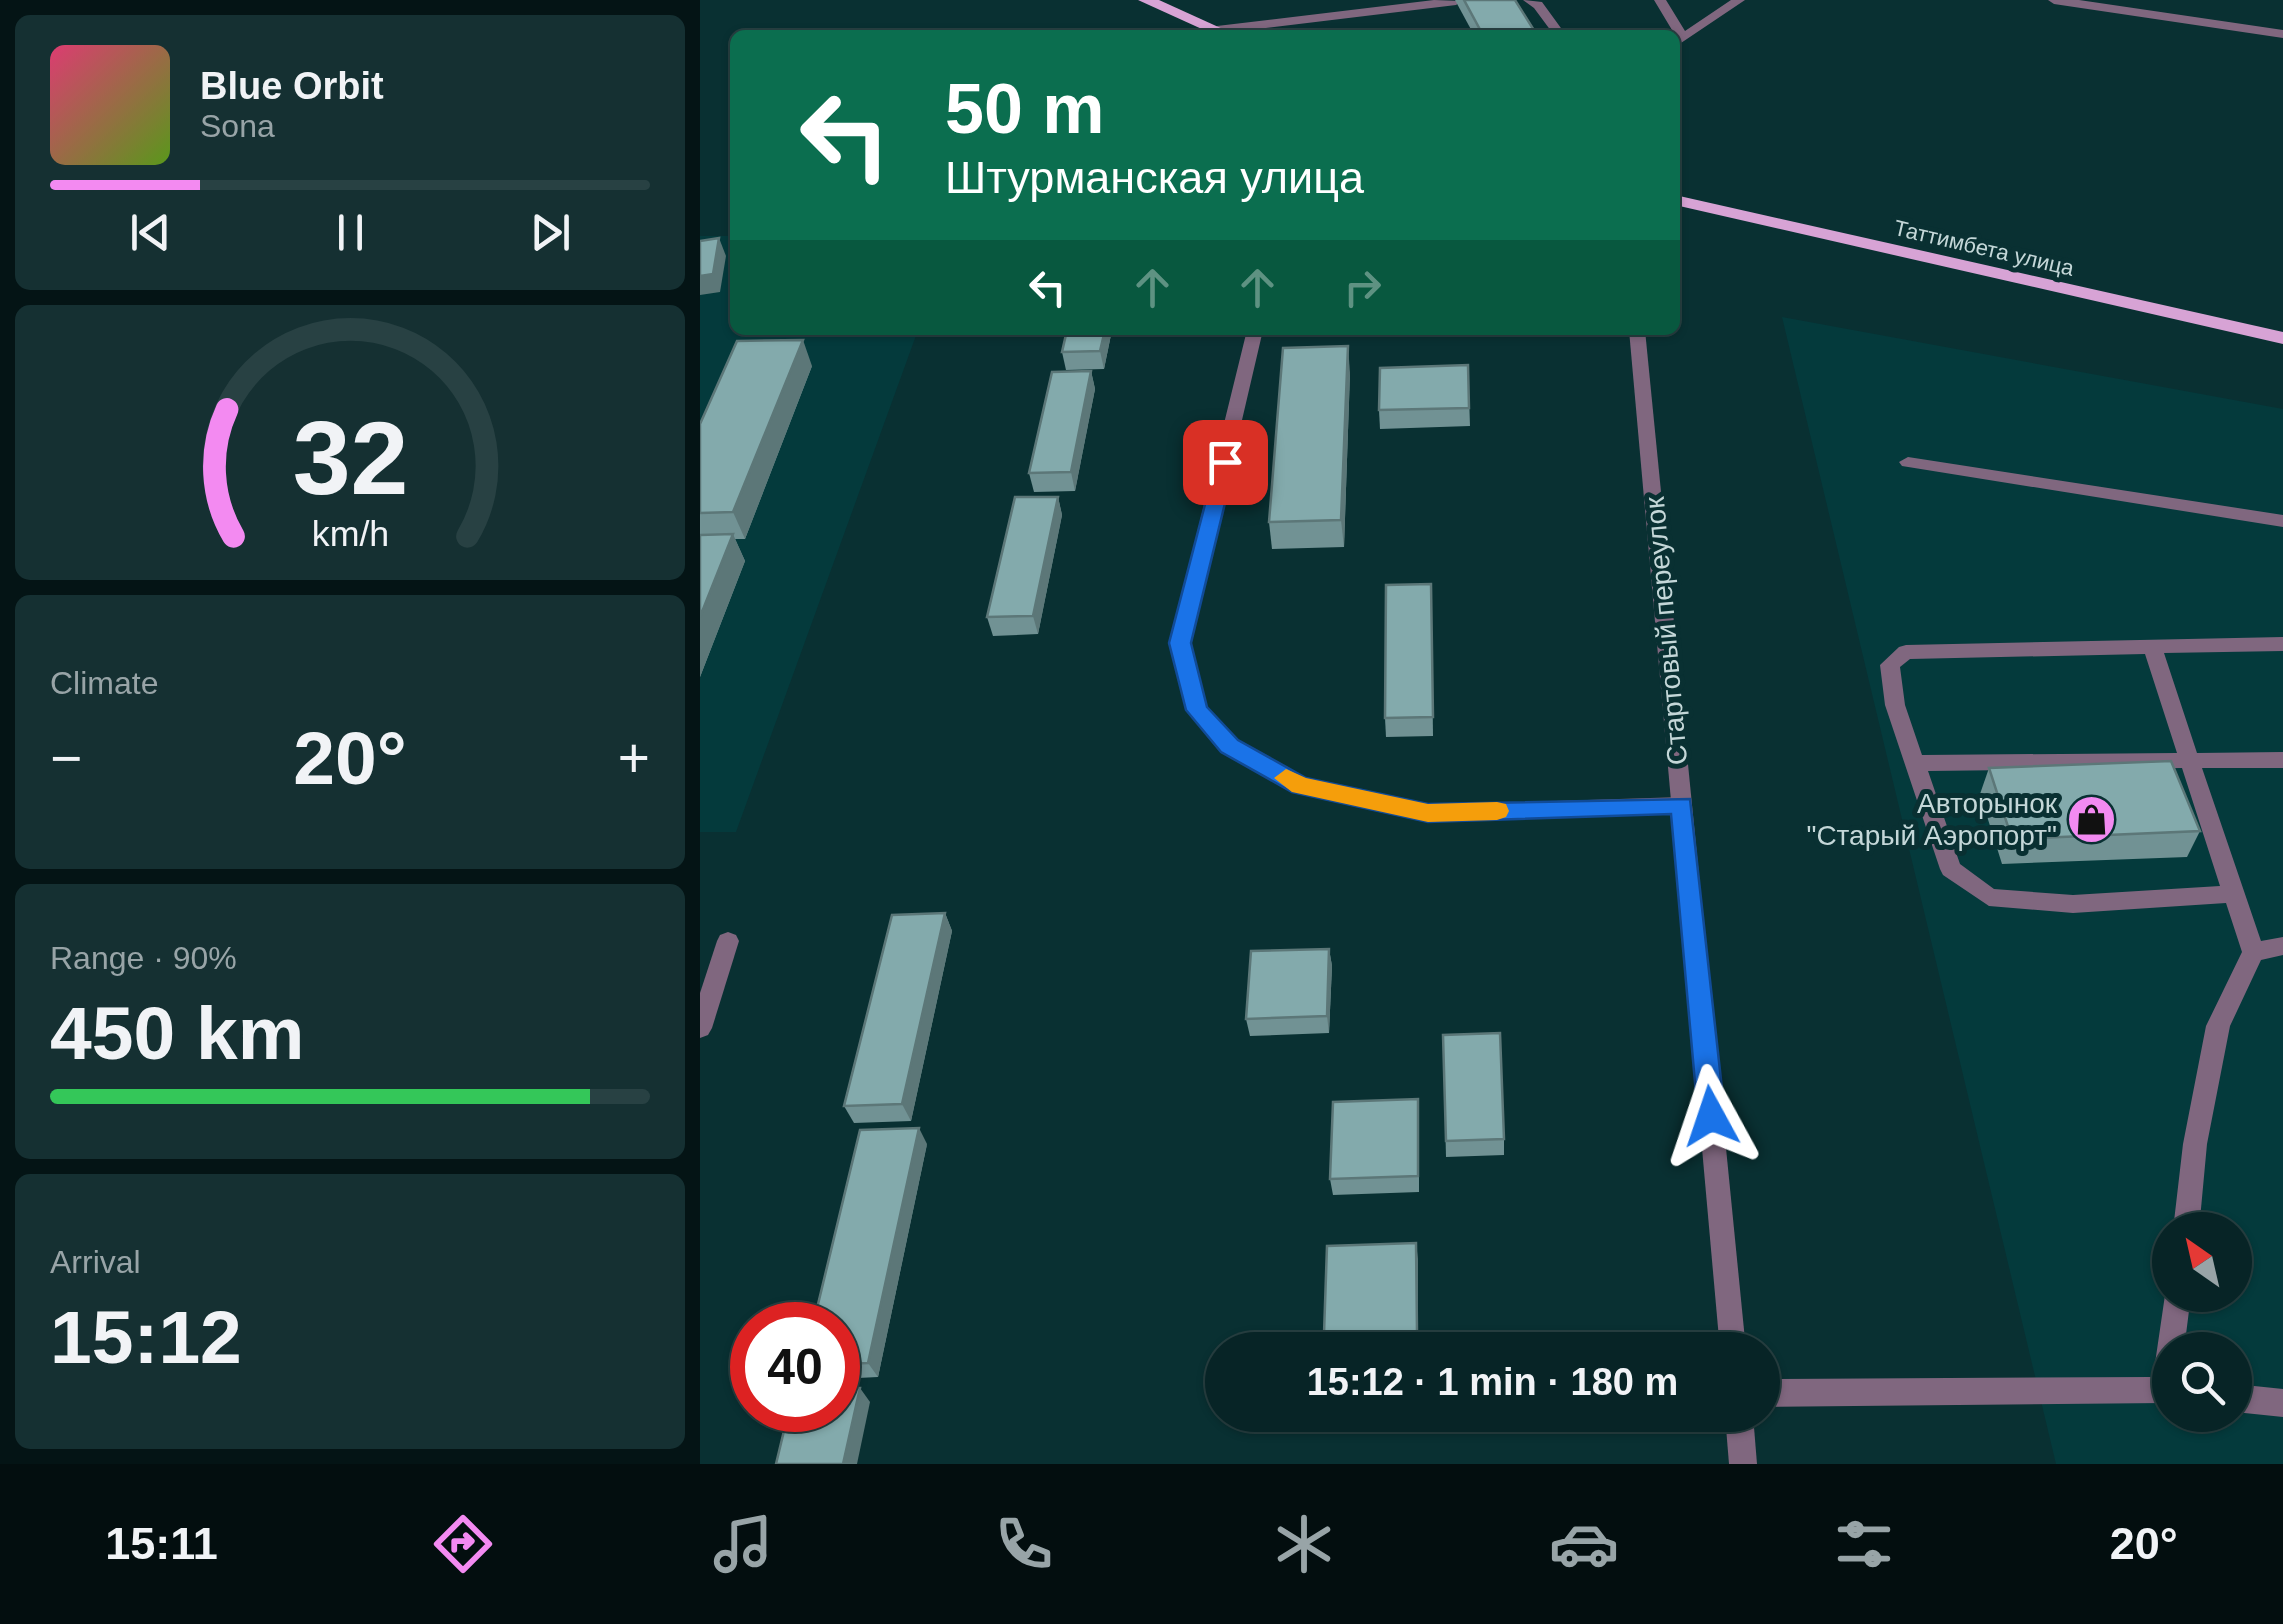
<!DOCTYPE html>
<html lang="en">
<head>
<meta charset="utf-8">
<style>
  :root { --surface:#072426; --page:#153032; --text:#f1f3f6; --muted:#98a4a7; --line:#284143; --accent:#f38af1 }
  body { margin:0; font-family:Helvetica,sans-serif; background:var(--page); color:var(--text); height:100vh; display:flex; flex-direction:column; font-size:38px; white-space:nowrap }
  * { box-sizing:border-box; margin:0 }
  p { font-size:32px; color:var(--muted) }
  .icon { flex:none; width:55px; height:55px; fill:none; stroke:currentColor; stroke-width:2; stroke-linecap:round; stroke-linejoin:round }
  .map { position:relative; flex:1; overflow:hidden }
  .details { display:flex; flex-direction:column; gap:15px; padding:15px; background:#041415; width:700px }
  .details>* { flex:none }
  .banner { position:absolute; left:30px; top:30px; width:950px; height:305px; border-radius:15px; box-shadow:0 2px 8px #0004,0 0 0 2px var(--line); background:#0b6e4f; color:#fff; overflow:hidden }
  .needle { width:65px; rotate:326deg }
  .tools { position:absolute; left:1452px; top:1212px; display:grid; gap:20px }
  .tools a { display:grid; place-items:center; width:100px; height:100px; border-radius:50%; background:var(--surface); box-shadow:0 2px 8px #0004,0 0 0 2px var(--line); font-size:50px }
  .speed { position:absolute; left:30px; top:1302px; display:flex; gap:20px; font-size:50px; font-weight:700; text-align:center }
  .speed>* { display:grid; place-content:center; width:130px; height:130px; border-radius:50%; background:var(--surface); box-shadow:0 2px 8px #0004,0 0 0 2px var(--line); line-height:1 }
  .speed .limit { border:15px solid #d22; background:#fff; color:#111 }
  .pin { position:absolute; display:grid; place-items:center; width:85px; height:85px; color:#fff; margin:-42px; border-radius:20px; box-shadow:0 5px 15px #0006 }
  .me { position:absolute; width:110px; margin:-55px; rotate:355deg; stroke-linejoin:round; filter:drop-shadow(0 0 8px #0008) }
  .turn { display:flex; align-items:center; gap:35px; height:210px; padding:0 50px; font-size:45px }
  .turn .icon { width:130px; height:130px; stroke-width:2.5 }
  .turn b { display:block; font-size:70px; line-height:85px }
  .lanes { display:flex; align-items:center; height:95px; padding:0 50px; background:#0003; justify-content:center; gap:50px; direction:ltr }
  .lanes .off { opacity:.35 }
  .big { font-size:75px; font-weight:700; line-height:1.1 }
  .details .tile { flex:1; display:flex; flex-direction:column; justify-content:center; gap:15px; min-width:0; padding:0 35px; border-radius:15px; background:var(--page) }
  .details .dial { align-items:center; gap:0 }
  .dial svg { height:260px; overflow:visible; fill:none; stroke:var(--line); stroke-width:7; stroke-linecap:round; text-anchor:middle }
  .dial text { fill:var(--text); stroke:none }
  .song { display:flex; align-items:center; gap:30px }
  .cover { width:120px; height:120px; border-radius:15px; background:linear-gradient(135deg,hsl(340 70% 55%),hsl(90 70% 35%)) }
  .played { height:10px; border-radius:5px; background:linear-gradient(90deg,var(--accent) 25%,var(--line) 25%) }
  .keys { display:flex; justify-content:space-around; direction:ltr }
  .heat { display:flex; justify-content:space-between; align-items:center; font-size:55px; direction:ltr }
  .charge { height:15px; border-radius:8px; background:linear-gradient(90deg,#34c759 90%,var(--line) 0) }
  .trip { position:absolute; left:505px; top:1332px; width:575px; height:100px; border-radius:50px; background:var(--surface); box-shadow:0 2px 8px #0004,0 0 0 2px var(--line); font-weight:700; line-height:100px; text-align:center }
  .tabs { display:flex; height:160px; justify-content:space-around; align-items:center; background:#030e0f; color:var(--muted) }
  .tabs .icon { width:70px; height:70px }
  .tabs .current { color:var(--accent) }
  .tabs b { font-size:45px; color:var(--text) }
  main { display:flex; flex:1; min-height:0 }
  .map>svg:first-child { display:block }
</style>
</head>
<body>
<main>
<section class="details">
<div class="tile">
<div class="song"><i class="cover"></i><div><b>Blue Orbit</b><p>Sona</p></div></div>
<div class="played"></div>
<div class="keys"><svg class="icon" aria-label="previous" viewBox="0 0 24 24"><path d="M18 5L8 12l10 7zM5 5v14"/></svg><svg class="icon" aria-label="pause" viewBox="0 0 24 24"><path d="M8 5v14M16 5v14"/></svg><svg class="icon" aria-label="next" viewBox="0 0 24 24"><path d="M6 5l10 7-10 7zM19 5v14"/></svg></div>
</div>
<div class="tile dial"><svg viewBox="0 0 100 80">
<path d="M14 69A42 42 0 1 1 86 69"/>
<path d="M14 69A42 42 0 0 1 12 30" stroke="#f38af1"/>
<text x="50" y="56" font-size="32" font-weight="700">32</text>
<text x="50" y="72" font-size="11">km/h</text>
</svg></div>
<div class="tile"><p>Climate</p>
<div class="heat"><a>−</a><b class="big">20°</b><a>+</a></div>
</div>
<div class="tile"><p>Range · 90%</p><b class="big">450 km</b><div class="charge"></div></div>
<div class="tile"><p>Arrival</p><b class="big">15:12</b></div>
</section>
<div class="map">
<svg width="1583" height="1464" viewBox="0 0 1583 1464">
  <rect width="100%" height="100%" fill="#093032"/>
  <g fill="#043a3c" fill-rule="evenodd">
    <path d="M0 236H35V330H218L36 832H0Z"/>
    <path d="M1082 317 1583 409V1464H1356ZM1470 1230H1535V1295H1470ZM1470 1350H1535V1415H1470Z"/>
  </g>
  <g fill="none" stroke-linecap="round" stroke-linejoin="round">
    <g fill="#80677f" fill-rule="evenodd">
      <path d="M734 0 762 1 756 5 517 34 511 30 517 26Z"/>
      <path d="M823 0 842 2 866 35H854L834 8Z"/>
      <path d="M954 0H966L985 31 1031 0H1045L975 47V35Z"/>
      <path d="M1348 0H1379L1583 30V38L1354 4Z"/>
      <path d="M547 330H563L490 643 506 707 536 741 605 779 728 805 982 797 989 799 992 805 989 811 728 821 593 792 522 751 487 710 470 643Z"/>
      <path d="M1208 457 1583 515V527L1202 466 1199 462Z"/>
      <path d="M1583 637V651L1464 653 1497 753 1583 752V768H1502L1561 941 1583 937V955L1561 960 1530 1026 1507 1144 1499 1230H1473L1483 1144 1506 1026 1542 952 1526 903 1373 913 1289 906 1243 875 1240 869 1185 705 1180 665 1199 647 1206 645ZM1445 654 1477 753 1222 755 1205 705 1200 667 1210 659ZM1482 768 1520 886 1373 895 1294 889 1260 864 1228 771Z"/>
      <path d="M28 932 36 935 39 941 12 1028 8 1035 0 1038V993L17 941 20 935Z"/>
      <path d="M1470 1286V1295H1491L1484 1350H1470V1401L1464 1403 1062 1407V1379L1453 1377 1465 1295Z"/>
      <path d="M1535 1384 1583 1389V1417L1535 1412Z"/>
    </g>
    <g fill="#80677f" fill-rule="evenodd">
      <path d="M929 330H945L1046 1350H1020Z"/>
      <path d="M1025 1415H1053L1057 1464H1029Z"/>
    </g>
    <g fill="#d7a3d5" fill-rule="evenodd">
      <path d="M438 0H459L536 35H515Z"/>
      <path d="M975 195 1583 332V344L975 205Z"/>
    </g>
  </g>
  <g fill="#719294">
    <path d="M755 0H815L837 35H774Z"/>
    <path d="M412 330 404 369 366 370 362 352Z"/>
    <path d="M768 365 770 426 680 429 679 410Z"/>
    <path d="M112 366 45 539H35L45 561 0 677V424Z"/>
    <path d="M391 371 395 389 375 491 334 492 329 473Z"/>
    <path d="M650 373 644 547 572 549 569 522Z"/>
    <path d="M358 497 362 515 338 634 293 636 287 617Z"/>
    <path d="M731 584 733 736 686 737 685 718Z"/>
    <path d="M1289 768 1500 831 1487 857 1302 864 1280 794Z"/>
    <path d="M245 913 252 931 211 1121 154 1123 144 1106Z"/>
    <path d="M629 949 632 966 629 1033 550 1036 546 1019Z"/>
    <path d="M743 1035 804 1139V1155L746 1157Z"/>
    <path d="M719 1115V1192L633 1195 630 1179Z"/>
    <path d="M227 1144 178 1377 138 1379V1325Z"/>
    <path d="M718 1259V1346L626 1349 624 1334Z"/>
  </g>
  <g fill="#5c7778">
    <path d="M19 238 26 256 20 292 0 295V276Z"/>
    <path d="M405 330H412L404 369 400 351Z"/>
    <path d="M103 340 112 366 45 539 33 512Z"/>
    <path d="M648 346 650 373 644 547 641 520Z"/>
    <path d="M391 371 395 389 375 491 371 472Z"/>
    <path d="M358 497 362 515 338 634 333 616Z"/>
    <path d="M33 534 45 561 0 677V617Z"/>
    <path d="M245 913 252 931 211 1121 202 1104Z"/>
    <path d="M629 949 632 966 629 1033 627 1016Z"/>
    <path d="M219 1128 227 1144 178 1377 168 1363Z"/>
    <path d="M716 1243 718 1259V1346L717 1331Z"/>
    <path d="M160 1388 170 1402 157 1464H143Z"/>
  </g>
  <g fill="#83aaac" stroke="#5c7778" stroke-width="2.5">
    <path d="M764 0H815L837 35H783Z"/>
    <path d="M19 238 13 274 0 276V241Z"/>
    <path d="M367 330H405L400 351 362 352Z"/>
    <path d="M103 340 33 512 0 513V424L37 341Z"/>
    <path d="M648 346 641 520 569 522 583 348Z"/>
    <path d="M768 365 769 408 679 410 680 368Z"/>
    <path d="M391 371 371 472 329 473 352 372Z"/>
    <path d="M315 497H358L333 616 287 617Z"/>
    <path d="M33 534 0 617V535Z"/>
    <path d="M731 584 733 717 685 718 686 585Z"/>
    <path d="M1471 761 1500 831 1312 839 1289 768Z"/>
    <path d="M245 913 202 1104 144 1106 192 915Z"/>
    <path d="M629 949 627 1016 546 1019 551 951Z"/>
    <path d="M800 1033 804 1139 746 1141 743 1035Z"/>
    <path d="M718 1099V1176L630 1179 633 1102Z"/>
    <path d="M219 1128 168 1363 138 1364V1325H113L160 1130Z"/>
    <path d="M716 1243 717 1331 624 1334 627 1246Z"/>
    <path d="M138 1388H160L143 1464H76L89 1410H138Z"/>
  </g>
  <path fill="#1a73e8" stroke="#114b97" stroke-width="2.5" d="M525 456 535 462 491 643 507 707 538 740 606 778 728 804 990 799 1025 1116 1021 1125 1011 1129 1002 1125 998 1116 971 814 728 822 592 792 521 752 486 710 469 643 516 462Z"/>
  <path fill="#f59e0b" d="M586 769 606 778 728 804 797 802 806 804 809 811 806 817 797 820 728 822 592 792 574 778Z"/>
  <defs>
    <symbol id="shop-disc" viewBox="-11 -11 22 22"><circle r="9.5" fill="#f38af1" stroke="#093032"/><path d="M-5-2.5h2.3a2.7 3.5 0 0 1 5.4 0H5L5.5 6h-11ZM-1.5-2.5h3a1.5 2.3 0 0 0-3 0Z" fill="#111"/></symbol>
  </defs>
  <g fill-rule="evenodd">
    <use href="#shop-disc" x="1364" y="792" width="55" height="55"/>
  </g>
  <g text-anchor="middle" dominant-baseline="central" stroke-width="10" stroke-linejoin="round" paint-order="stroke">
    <g font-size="22" fill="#c4d7d8" stroke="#093032">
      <text transform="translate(1284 248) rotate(13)">Таттимбета улица</text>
    </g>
    <g font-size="28" fill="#c4d7d8" stroke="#093032">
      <text transform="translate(966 631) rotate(-95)">Стартовый переулок</text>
    </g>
    <g font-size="28" fill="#c4d7d8" stroke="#093032" text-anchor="end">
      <text x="1357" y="803">Авторынок<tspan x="1357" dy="32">"Старый Аэропорт"</tspan></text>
    </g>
  </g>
</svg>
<div class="tools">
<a><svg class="needle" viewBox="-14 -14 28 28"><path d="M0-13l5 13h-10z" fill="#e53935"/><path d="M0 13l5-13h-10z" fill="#98a4a7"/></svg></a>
<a><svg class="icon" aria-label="search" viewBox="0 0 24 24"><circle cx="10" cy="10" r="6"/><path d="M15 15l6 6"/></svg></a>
</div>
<div class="speed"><div class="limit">40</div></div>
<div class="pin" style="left:525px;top:462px;background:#d93025"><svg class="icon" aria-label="arrive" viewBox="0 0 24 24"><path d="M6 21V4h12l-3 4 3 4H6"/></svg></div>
<svg class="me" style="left:1011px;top:1116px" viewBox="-20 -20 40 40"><path d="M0-17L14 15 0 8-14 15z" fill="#1a73e8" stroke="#fff" stroke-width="4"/></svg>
<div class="trip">15:12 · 1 min · 180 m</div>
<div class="banner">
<div class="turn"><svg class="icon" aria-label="left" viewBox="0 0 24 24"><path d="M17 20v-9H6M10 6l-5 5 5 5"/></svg><div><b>50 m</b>Штурманская улица</div></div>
<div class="lanes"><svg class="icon" aria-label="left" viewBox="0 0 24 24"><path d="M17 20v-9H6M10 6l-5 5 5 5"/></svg><svg class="icon off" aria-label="ahead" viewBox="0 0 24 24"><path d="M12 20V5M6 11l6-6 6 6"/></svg><svg class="icon off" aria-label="ahead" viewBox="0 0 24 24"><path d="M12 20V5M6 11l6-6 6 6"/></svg><svg class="icon off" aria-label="right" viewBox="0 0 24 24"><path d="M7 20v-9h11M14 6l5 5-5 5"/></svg></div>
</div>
</div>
</main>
<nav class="tabs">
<b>15:11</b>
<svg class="icon current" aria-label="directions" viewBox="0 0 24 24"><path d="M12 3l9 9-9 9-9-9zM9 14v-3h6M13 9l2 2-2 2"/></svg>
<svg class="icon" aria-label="music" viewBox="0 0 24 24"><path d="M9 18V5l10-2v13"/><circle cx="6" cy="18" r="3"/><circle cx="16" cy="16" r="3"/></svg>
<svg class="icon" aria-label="phone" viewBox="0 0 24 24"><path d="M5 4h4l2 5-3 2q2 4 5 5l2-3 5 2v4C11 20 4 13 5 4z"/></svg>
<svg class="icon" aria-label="climate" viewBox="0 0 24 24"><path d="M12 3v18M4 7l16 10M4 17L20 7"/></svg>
<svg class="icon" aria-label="car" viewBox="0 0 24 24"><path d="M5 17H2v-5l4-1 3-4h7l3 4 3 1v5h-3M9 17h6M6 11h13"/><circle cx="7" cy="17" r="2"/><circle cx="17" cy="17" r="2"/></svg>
<svg class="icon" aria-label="filters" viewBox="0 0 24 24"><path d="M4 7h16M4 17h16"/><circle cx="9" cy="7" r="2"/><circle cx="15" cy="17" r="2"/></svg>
<b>20°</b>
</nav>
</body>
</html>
